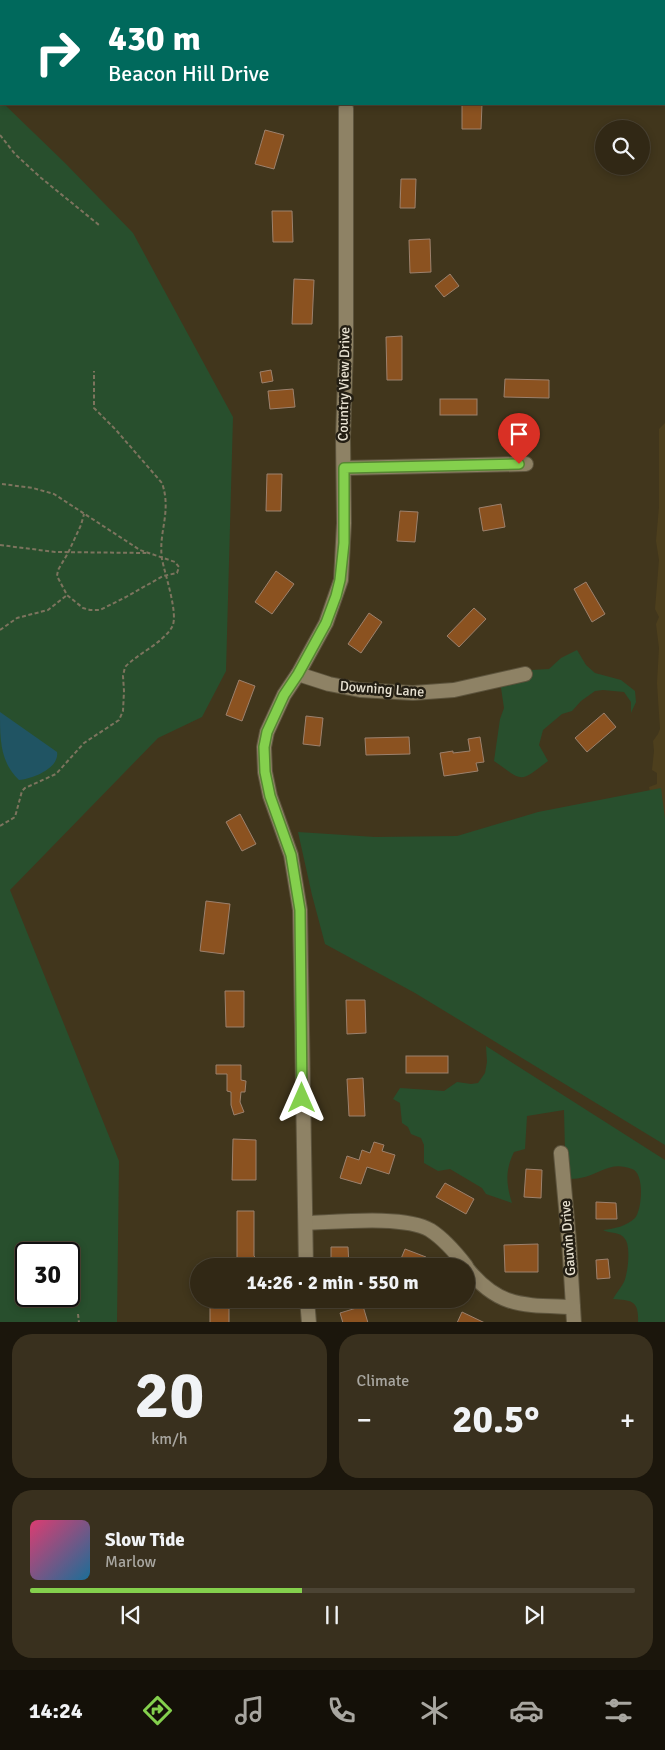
<!DOCTYPE html>
<html lang="en">
<head>
<meta charset="utf-8">
<style>
  :root { --surface:#312815; --page:#39301e; --text:#f1f3f6; --muted:#a8a6a0; --line:#4c4434; --accent:#84d04d }
  body { margin:0; font-family:Signika,sans-serif; background:var(--page); color:var(--text); height:100vh; display:flex; flex-direction:column; font-size:19px; white-space:nowrap }
  * { box-sizing:border-box; margin:0 }
  p { font-size:16px; color:var(--muted) }
  .icon { flex:none; width:28px; height:28px; fill:none; stroke:currentColor; stroke-width:2; stroke-linecap:round; stroke-linejoin:round }
  .map { position:relative; height:1322px; overflow:hidden }
  .side { display:flex; flex-direction:column; gap:12px; padding:12px; background:#1b160c; flex:1 }
  .side>* { flex:none }
  .guide { position:absolute; left:0px; top:0px; width:665px; height:105px; box-shadow:0 2px 8px #0003,0 0 0 1px var(--line); background:#00695c; color:#fff; overflow:hidden }
  .controls { position:absolute; left:595px; top:120px; display:grid; gap:10px }
  .controls a { display:grid; place-items:center; width:55px; height:55px; border-radius:50%; background:var(--surface); box-shadow:0 2px 8px #0003,0 0 0 1px var(--line); font-size:25px }
  .speed { position:absolute; left:15px; top:1242px; display:flex; gap:10px; font-size:25px; font-weight:700; text-align:center }
  .speed>* { display:grid; place-content:center; width:65px; height:65px; border-radius:50%; background:var(--surface); box-shadow:0 2px 8px #0003,0 0 0 1px var(--line); line-height:1 }
  .speed .limit { border:2px solid #111; border-radius:8px; background:#fff; color:#111 }
  .pin { position:absolute; display:grid; place-items:center; width:42px; height:42px; color:#fff; margin:-51px -21px; border-radius:50% 50% 50% 0; rotate:-45deg; box-shadow:0 0 5px #0007 }
  .pin .icon { rotate:45deg }
  .me { position:absolute; width:55px; margin:-28px; rotate:0deg; stroke-linejoin:round; filter:drop-shadow(0 0 4px #0008) }
  .turn { display:flex; align-items:center; gap:18px; height:105px; padding:0 25px; font-size:22px }
  .turn .icon { width:65px; height:65px; stroke-width:2.5 }
  .turn b { display:block; font-size:35px; line-height:42px }
  .big { font-size:38px; font-weight:700; line-height:1.1 }
  .side .tile { flex:1; display:flex; flex-direction:column; justify-content:center; gap:8px; min-width:0; padding:0 18px; border-radius:20px; background:var(--page) }
  .side .dial { align-items:center; gap:0 }
  .dial b { font-size:65px; line-height:1 }
  .song { display:flex; align-items:center; gap:15px }
  .cover { width:60px; height:60px; border-radius:8px; background:linear-gradient(135deg,hsl(340 70% 55%),hsl(200 70% 35%)) }
  .played { height:5px; border-radius:2px; background:linear-gradient(90deg,var(--accent) 45%,var(--line) 45%) }
  .keys { display:flex; justify-content:space-around; direction:ltr }
  .heat { display:flex; justify-content:space-between; align-items:center; font-size:28px; direction:ltr }
  .side .tiles { flex:1; display:grid; gap:12px; grid-template-columns:1fr 1fr }
  .tile:last-child { grid-column:span 2 }
  .trip { position:absolute; left:190px; top:1258px; width:285px; height:50px; border-radius:25px; background:var(--surface); box-shadow:0 2px 8px #0003,0 0 0 1px var(--line); font-weight:700; line-height:50px; text-align:center }
  .tab-bar { display:flex; height:80px; justify-content:space-around; align-items:center; background:#141008; color:var(--muted) }
  .tab-bar .icon { width:35px; height:35px }
  .tab-bar .on { color:var(--accent) }
  .tab-bar b { font-size:22px; color:var(--text) }
  .map>svg:first-child { display:block }
</style>
</head>
<body>
<div class="map">
<svg width="665" height="1323" viewBox="0 0 665 1323">
  <rect width="100%" height="100%" fill="#41361c"/>
  <path fill="#4d3f1d" d="M665 423V857L649 787 657 784V773L652 770 654 751 653 741 658 734 660 729 657 683 659 648 656 624 659 617 655 609 659 560 656 541 659 507V429Z"/>
  <g fill="#284f2d" fill-rule="evenodd">
    <path d="M0 100 1 104H4L65 163 133 233 233 417 226 671 202 717 158 738 10 890 119 1161 117 1322H0ZM26 1254H69V1296H26Z"/>
    <path d="M577 650 586 665 595 673 621 680 635 691 636 702 631 713V702L624 692 603 690 595 691 581 701 572 711 562 714 543 730 539 745 548 761C519 783 524 782 494 761L500 719 504 708 500 681 525 674 531 670 549 669 561 658Z"/>
    <path d="M661 788 665 819V1145L415 993 325 944 312 895 298 832 375 837 457 836 538 812Z"/>
    <path d="M486 1046 665 1160V1322H638C639 1301 632 1300 613 1299 616 1293 621 1288 624 1282 628 1273 631 1246 625 1239 620 1231 610 1234 603 1230 614 1229 627 1226 635 1218 642 1210 645 1173 632 1169 612 1161 602 1172 585 1177 580 1178 575 1179 570 1179L565 1151 564 1110 527 1116 525 1149 514 1152C505 1170 506 1184 512 1203L486 1194 482 1188 450 1169 438 1171 424 1163V1145L421 1138 411 1134 408 1127 402 1123 400 1103 393 1099 400 1088 444 1091 457 1082 471 1084 478 1083 485 1073 487 1062Z"/>
  </g>
  <path fill="#205463" d="M0 712 57 752C60 768 32 779 19 780 0 762 0 740 0 712Z"/>
  <g fill="#8b5220" stroke="#9c816d">
    <path d="M462 104H482L481 129H462Z"/>
    <path d="M265 130 284 135 274 169 255 164Z"/>
    <path d="M401 179H416L415 208H400Z"/>
    <path d="M272 211H292L293 242H273Z"/>
    <path d="M430 239 431 272 410 273 409 240Z"/>
    <path d="M450 274 459 286 444 297 435 286Z"/>
    <path d="M294 279 314 280 312 324H292Z"/>
    <path d="M402 336V380H387L386 337Z"/>
    <path d="M271 370 273 381 262 383 260 372Z"/>
    <path d="M505 379 549 380V398L504 397Z"/>
    <path d="M293 389 295 407 270 409 268 391Z"/>
    <rect x="440" y="399" width="37" height="16"/>
    <path d="M267 474H282L281 511H266Z"/>
    <path d="M501 504 505 527 483 531 479 508Z"/>
    <path d="M400 511 418 512 415 542 397 541Z"/>
    <path d="M276 571 294 584 272 614 255 602Z"/>
    <path d="M586 582 605 614 592 622 574 589Z"/>
    <path d="M474 608 486 619 459 647 447 636Z"/>
    <path d="M369 613 382 622 361 653 348 644Z"/>
    <path d="M239 680 255 686 242 721 226 715Z"/>
    <path d="M604 713 616 727 587 752 575 738Z"/>
    <path d="M306 716 323 718 320 746 303 744Z"/>
    <path d="M409 737 410 754 366 755 365 738Z"/>
    <path d="M480 737 484 762 476 763 478 771 444 776 440 753 453 751V753L470 751 468 739Z"/>
    <path d="M240 814 256 844 242 851 226 822Z"/>
    <path d="M206 901 230 904 224 954 200 951Z"/>
    <path d="M225 991H244V1027H226Z"/>
    <path d="M346 1000H365L366 1033 347 1034Z"/>
    <rect x="406" y="1056" width="42" height="17"/>
    <path d="M216 1065H241V1080L246 1081 245 1092H241L240 1102 244 1112 234 1115 231 1105V1092L227 1091V1074H216Z"/>
    <path d="M363 1078 365 1116H349L347 1079Z"/>
    <path d="M233 1139 256 1140V1180H232Z"/>
    <path d="M374 1142 384 1145 382 1151 395 1155 389 1174 367 1167 361 1184 340 1178 347 1156 359 1160 362 1150 370 1153Z"/>
    <path d="M526 1169 542 1170 541 1198 524 1197Z"/>
    <path d="M445 1183 474 1199 466 1214 436 1197Z"/>
    <path d="M596 1202 616 1203 617 1219H596Z"/>
    <path d="M237 1211H254V1256L264 1266H239L237 1264Z"/>
    <path d="M538 1244V1272H505L504 1245Z"/>
    <path d="M331 1247H348L349 1266H331Z"/>
    <path d="M405 1249 426 1257 422 1266H398Z"/>
    <path d="M608 1259 610 1278 597 1279 596 1260Z"/>
    <rect x="210" y="1306" width="19" height="17"/>
    <path d="M363 1306 368 1323H343L340 1313Z"/>
    <path d="M462 1312 485 1323H457Z"/>
  </g>
  <g fill="none" stroke-linecap="round" stroke-linejoin="round">
    <defs>
      <g id="minor">
        <path d="M344 468 526 464"/>
        <path d="M298 674 329 684 360 690 413 693 454 690 525 674"/>
        <path d="M561 1153 569 1241 574 1323"/>
        <path d="M307 1223C337 1222 405 1215 430 1230 444 1239 456 1253 466 1266"/>
        <path d="M306 1266 300 910 291 855 270 796 265 772 264 747 267 732 284 695 298 674 326 623 341 580 344 523 343 438 346 346V108"/>
        <path d="M466 1267C499 1309 525 1305 573 1307"/>
        <path d="M307 1299 309 1323"/>
      </g>
    </defs>
    <use href="#minor" stroke="#5d543d" stroke-width="16"/>
    <g stroke="#7d745e" stroke-width="2" stroke-dasharray="4 2.5" stroke-linecap="butt">
      <path d="M0 135 15 154 40 177 99 225"/>
      <path d="M2 484 33 488 54 494 140 550 175 562 179 567 177 573 163 576 126 597 100 610H90L83 608 67 595 57 576 58 570 68 553 81 525 84 514"/>
      <path d="M0 545 55 552 146 553"/>
      <path d="M0 630 17 618 48 610 67 595"/>
      <path d="M0 826 15 817 22 791 25 788 56 774 84 743 119 720 123 711 124 691 123 676 125 667C137 654 163 643 172 627 179 615 165 575 162 559 158 532 172 512 162 483L116 430 94 408V371"/>
      <path d="M78 1314 79 1323"/>
    </g>
    <use href="#minor" stroke="#8e8265" stroke-width="14"/>
  </g>
  <g fill="none" stroke-linecap="round" stroke-linejoin="round">
    <defs>
      <path id="route" d="M302 1098 300 910 291 855 270 796 265 772 264 747 267 732 284 695 298 674 326 623 336 596 340 580 344 543V468L519 464"/>
    </defs>
    <use href="#route" stroke="#568732" stroke-width="12"/>
    <use href="#route" stroke="#84d04d" stroke-width="9"/>
  </g>
  <g text-anchor="middle" dominant-baseline="central" stroke-width="5" stroke-linejoin="round" paint-order="stroke">
    <g font-size="14" fill="#e9e3d3" stroke="#231e13">
      <text transform="translate(344 384) rotate(-89)">Country View Drive</text>
      <text transform="translate(382 689) rotate(4)">Downing Lane</text>
      <text transform="translate(568 1238) rotate(-94)">Gauvin Drive</text>
    </g>
  </g>
</svg>
<div class="controls">
<a><svg class="icon" aria-label="search" viewBox="0 0 24 24"><circle cx="10" cy="10" r="6"/><path d="M15 15l6 6"/></svg></a>
</div>
<div class="speed"><div class="limit">30</div></div>
<div class="pin" style="left:519px;top:464px;background:#d93025"><svg class="icon" aria-label="arrive" viewBox="0 0 24 24"><path d="M6 21V4h12l-3 4 3 4H6"/></svg></div>
<svg class="me" style="left:302px;top:1098px" viewBox="-20 -20 40 40"><path d="M0-17L14 15 0 8-14 15z" fill="#84d04d" stroke="#fff" stroke-width="4"/></svg>
<div class="trip">14:26 · 2 min · 550 m</div>
<div class="guide">
<div class="turn"><svg class="icon" aria-label="right" viewBox="0 0 24 24"><path d="M7 20v-9h11M14 6l5 5-5 5"/></svg><div><b>430 m</b>Beacon Hill Drive</div></div>
</div>
</div>
<section class="side">
<div class="tiles">
<div class="tile dial"><b>20</b><p>km/h</p></div>
<div class="tile"><p>Climate</p>
<div class="heat"><a>−</a><b class="big">20.5°</b><a>+</a></div>
</div>
<div class="tile">
<div class="song"><i class="cover"></i><div><b>Slow Tide</b><p>Marlow</p></div></div>
<div class="played"></div>
<div class="keys"><svg class="icon" aria-label="previous" viewBox="0 0 24 24"><path d="M18 5L8 12l10 7zM5 5v14"/></svg><svg class="icon" aria-label="pause" viewBox="0 0 24 24"><path d="M8 5v14M16 5v14"/></svg><svg class="icon" aria-label="next" viewBox="0 0 24 24"><path d="M6 5l10 7-10 7zM19 5v14"/></svg></div>
</div>
</div>
</section>
<nav class="tab-bar">
<b>14:24</b>
<svg class="icon on" aria-label="directions" viewBox="0 0 24 24"><path d="M12 3l9 9-9 9-9-9zM9 14v-3h6M13 9l2 2-2 2"/></svg>
<svg class="icon" aria-label="music" viewBox="0 0 24 24"><path d="M9 18V5l10-2v13"/><circle cx="6" cy="18" r="3"/><circle cx="16" cy="16" r="3"/></svg>
<svg class="icon" aria-label="phone" viewBox="0 0 24 24"><path d="M5 4h4l2 5-3 2q2 4 5 5l2-3 5 2v4C11 20 4 13 5 4z"/></svg>
<svg class="icon" aria-label="climate" viewBox="0 0 24 24"><path d="M12 3v18M4 7l16 10M4 17L20 7"/></svg>
<svg class="icon" aria-label="car" viewBox="0 0 24 24"><path d="M5 17H2v-5l4-1 3-4h7l3 4 3 1v5h-3M9 17h6M6 11h13"/><circle cx="7" cy="17" r="2"/><circle cx="17" cy="17" r="2"/></svg>
<svg class="icon" aria-label="filters" viewBox="0 0 24 24"><path d="M4 7h16M4 17h16"/><circle cx="9" cy="7" r="2"/><circle cx="15" cy="17" r="2"/></svg>
</nav>
</body>
</html>
